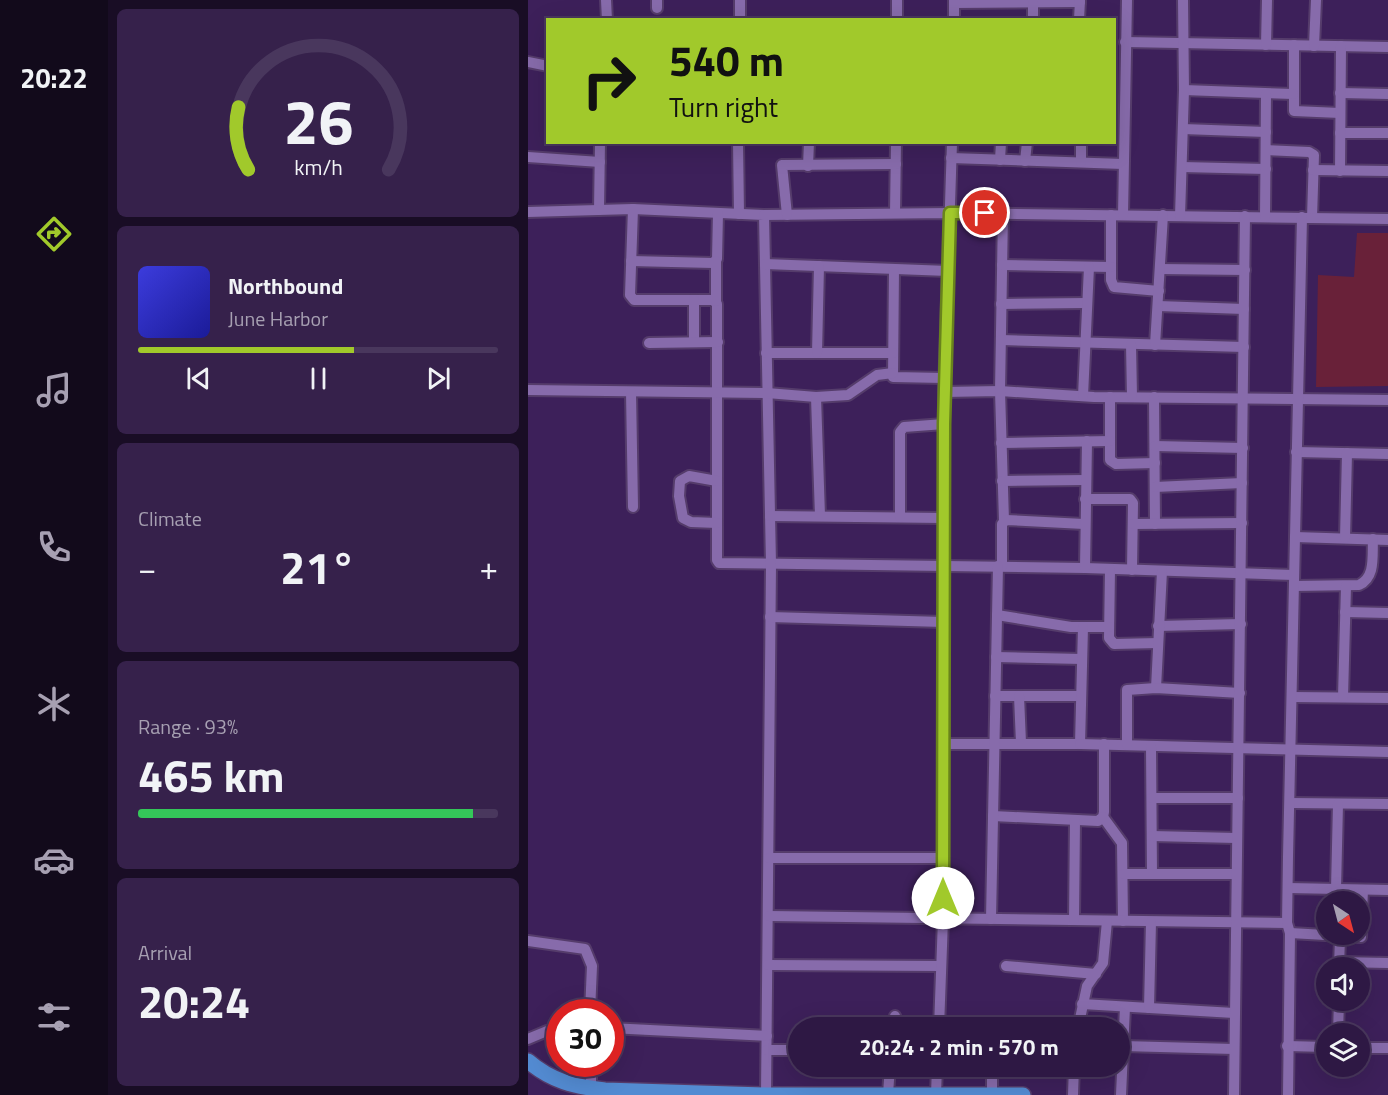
<!DOCTYPE html>
<html lang="en">
<head>
<meta charset="utf-8">
<style>
  :root { --surface:#2e1844; --page:#36214b; --text:#f1f3f6; --muted:#a7a0b2; --line:#49375d; --accent:#a1c92b }
  body { margin:0; font-family:"Titillium Web",sans-serif; background:var(--page); color:var(--text); height:100vh; display:flex; flex-direction:column; font-size:22px; white-space:nowrap }
  * { box-sizing:border-box; margin:0 }
  p { font-size:20px; color:var(--muted) }
  .icon { flex:none; width:33px; height:33px; fill:none; stroke:currentColor; stroke-width:2; stroke-linecap:round; stroke-linejoin:round }
  .map { position:relative; flex:1; overflow:hidden }
  .drawer { display:flex; flex-direction:column; gap:9px; padding:9px; background:#190d25; width:420px }
  .drawer>* { flex:none }
  .hud { position:absolute; left:18px; top:18px; width:570px; height:126px; border-radius:0px; box-shadow:0 6px 24px #0002,0 0 0 2px var(--line); background:#a1c92b; color:#111; overflow:hidden }
  .needle { width:39px; rotate:144deg }
  .buttons { position:absolute; left:788px; top:891px; display:grid; gap:12px }
  .buttons a { display:grid; place-items:center; width:54px; height:54px; border-radius:50%; background:var(--surface); box-shadow:0 6px 24px #0002,0 0 0 2px var(--line); font-size:30px }
  .speed { position:absolute; left:18px; top:999px; display:flex; gap:12px; font-size:30px; font-weight:700; text-align:center }
  .speed>* { display:grid; place-content:center; width:78px; height:78px; border-radius:50%; background:var(--surface); box-shadow:0 6px 24px #0002,0 0 0 2px var(--line); line-height:1 }
  .speed .limit { border:9px solid #d22; background:#fff; color:#111 }
  .pin { position:absolute; display:grid; place-items:center; width:51px; height:51px; color:#fff; margin:-26px; border:3px solid #fff; border-radius:50%; box-shadow:0 2px 6px #0007 }
  .me { position:absolute; width:66px; margin:-33px; rotate:0deg; stroke-linejoin:round; filter:drop-shadow(0 0 4px #0008) }
  .turn { display:flex; align-items:center; gap:21px; height:126px; padding:0 24px; font-size:27px }
  .turn .icon { width:78px; height:78px; stroke-width:2.5 }
  .turn b { display:block; font-size:42px; line-height:51px }
  .big { font-size:45px; font-weight:700; line-height:1.1 }
  .drawer .widget { flex:1; display:flex; flex-direction:column; justify-content:center; gap:9px; min-width:0; padding:0 21px; border-radius:9px; background:var(--page) }
  .drawer .dial { align-items:center; gap:0 }
  .dial svg { height:156px; overflow:visible; fill:none; stroke:var(--line); stroke-width:7; stroke-linecap:round; text-anchor:middle }
  .dial text { fill:var(--text); stroke:none }
  .song { display:flex; align-items:center; gap:18px }
  .cover { width:72px; height:72px; border-radius:9px; background:linear-gradient(135deg,hsl(240 70% 55%),hsl(240 70% 35%)) }
  .played { height:6px; border-radius:3px; background:linear-gradient(90deg,var(--accent) 60%,var(--line) 60%) }
  .keys { display:flex; justify-content:space-around; direction:ltr }
  .heat { display:flex; justify-content:space-between; align-items:center; font-size:33px; direction:ltr }
  .charge { height:9px; border-radius:4px; background:linear-gradient(90deg,#34c759 93%,var(--line) 0) }
  .trip { position:absolute; left:260px; top:1017px; width:342px; height:60px; border-radius:30px; background:var(--surface); box-shadow:0 6px 24px #0002,0 0 0 2px var(--line); font-weight:700; line-height:60px; text-align:center }
  main { display:flex; flex:1; min-height:0 }
  .dock { display:flex; flex-direction:column; width:108px; justify-content:space-around; align-items:center; background:#120a1b; color:var(--muted) }
  .dock .icon { width:42px; height:42px }
  .dock .active { color:var(--accent) }
  .dock b { font-size:27px; color:var(--text) }
  .map>svg:first-child { display:block }
</style>
</head>
<body>
<main>
<nav class="dock">
<b>20:22</b>
<svg class="icon active" aria-label="directions" viewBox="0 0 24 24"><path d="M12 3l9 9-9 9-9-9zM9 14v-3h6M13 9l2 2-2 2"/></svg>
<svg class="icon" aria-label="music" viewBox="0 0 24 24"><path d="M9 18V5l10-2v13"/><circle cx="6" cy="18" r="3"/><circle cx="16" cy="16" r="3"/></svg>
<svg class="icon" aria-label="phone" viewBox="0 0 24 24"><path d="M5 4h4l2 5-3 2q2 4 5 5l2-3 5 2v4C11 20 4 13 5 4z"/></svg>
<svg class="icon" aria-label="climate" viewBox="0 0 24 24"><path d="M12 3v18M4 7l16 10M4 17L20 7"/></svg>
<svg class="icon" aria-label="car" viewBox="0 0 24 24"><path d="M5 17H2v-5l4-1 3-4h7l3 4 3 1v5h-3M9 17h6M6 11h13"/><circle cx="7" cy="17" r="2"/><circle cx="17" cy="17" r="2"/></svg>
<svg class="icon" aria-label="filters" viewBox="0 0 24 24"><path d="M4 7h16M4 17h16"/><circle cx="9" cy="7" r="2"/><circle cx="15" cy="17" r="2"/></svg>
</nav>
<section class="drawer">
<div class="widget dial"><svg viewBox="0 0 100 80">
<path d="M14 69A42 42 0 1 1 86 69"/>
<path d="M14 69A42 42 0 0 1 9 37" stroke="#a1c92b"/>
<text x="50" y="56" font-size="32" font-weight="700">26</text>
<text x="50" y="72" font-size="11">km/h</text>
</svg></div>
<div class="widget">
<div class="song"><i class="cover"></i><div><b>Northbound</b><p>June Harbor</p></div></div>
<div class="played"></div>
<div class="keys"><svg class="icon" aria-label="previous" viewBox="0 0 24 24"><path d="M18 5L8 12l10 7zM5 5v14"/></svg><svg class="icon" aria-label="pause" viewBox="0 0 24 24"><path d="M8 5v14M16 5v14"/></svg><svg class="icon" aria-label="next" viewBox="0 0 24 24"><path d="M6 5l10 7-10 7zM19 5v14"/></svg></div>
</div>
<div class="widget"><p>Climate</p>
<div class="heat"><a>−</a><b class="big">21°</b><a>+</a></div>
</div>
<div class="widget"><p>Range · 93%</p><b class="big">465 km</b><div class="charge"></div></div>
<div class="widget"><p>Arrival</p><b class="big">20:24</b></div>
</section>
<div class="map">
<svg width="860" height="1095" viewBox="0 0 860 1095">
  <rect width="100%" height="100%" fill="#3d205a"/>
  <path fill="#692139" d="M829 233H860V386L788 387 790 275 826 277Z"/>
  <g fill="none" stroke-linecap="round" stroke-linejoin="round">
    <defs>
      <g id="street">
        <path d="M78 0 79 20"/>
        <path d="M129 0V8"/>
        <path d="M369 0V20"/>
        <path d="M426 3 552 2"/>
        <path d="M505 3V20"/>
        <path d="M212 20V0"/>
        <path d="M426 20V0"/>
        <path d="M551 20 552 0"/>
        <path d="M597 42 860 47"/>
        <path d="M738 45 739 0"/>
        <path d="M766 45V111L812 113"/>
        <path d="M786 46 788 0"/>
        <path d="M0 62 20 66"/>
        <path d="M656 90 765 94"/>
        <path d="M812 93 860 94"/>
        <path d="M655 129 738 132"/>
        <path d="M812 133H860"/>
        <path d="M210 142 211 214"/>
        <path d="M424 142 416 392 472 391 566 397 860 400"/>
        <path d="M738 150 781 152 786 155 784 218"/>
        <path d="M0 157 72 162"/>
        <path d="M423 158 595 164"/>
        <path d="M472 160 473 142"/>
        <path d="M497 161 499 142"/>
        <path d="M553 162V142"/>
        <path d="M280 166 281 142"/>
        <path d="M654 167 738 169"/>
        <path d="M785 170 860 171"/>
        <path d="M812 171 813 46"/>
        <path d="M105 209 102 295 106 300H185L189 304V560L191 563 557 568 766 575"/>
        <path d="M71 210 72 142"/>
        <path d="M0 212 105 209 236 215 243 564 238 1095"/>
        <path d="M367 213 368 142"/>
        <path d="M475 213 472 391 476 521"/>
        <path d="M236 215 422 213 860 219"/>
        <path d="M259 215 254 165 368 164"/>
        <path d="M583 215V280L586 287 631 291"/>
        <path d="M595 215 599 0"/>
        <path d="M652 216 656 90 655 0"/>
        <path d="M737 217 738 94"/>
        <path d="M103 261 185 263 189 259 190 213"/>
        <path d="M188 261V301"/>
        <path d="M237 264 420 271"/>
        <path d="M474 265 583 267"/>
        <path d="M366 269 365 377 416 378"/>
        <path d="M632 269 717 270"/>
        <path d="M166 300V342"/>
        <path d="M473 304 558 303"/>
        <path d="M630 306 716 309"/>
        <path d="M473 340 716 347"/>
        <path d="M121 343 190 342"/>
        <path d="M603 344 604 397"/>
        <path d="M627 345 635 215"/>
        <path d="M238 353H365"/>
        <path d="M289 353 291 266"/>
        <path d="M0 390 239 393 288 397 320 395 349 375 365 373"/>
        <path d="M103 392 105 507"/>
        <path d="M555 396 561 267"/>
        <path d="M288 397 292 516"/>
        <path d="M582 397V460L588 464 627 463"/>
        <path d="M626 397 627 524"/>
        <path d="M473 443 582 441"/>
        <path d="M627 446 715 448"/>
        <path d="M768 452 860 454"/>
        <path d="M474 481 557 480"/>
        <path d="M627 487 714 483"/>
        <path d="M557 499H602L605 503 604 570"/>
        <path d="M242 516 415 518"/>
        <path d="M372 517V432L376 427 416 424"/>
        <path d="M189 523 163 522 155 518 151 496 152 481 161 476 189 481"/>
        <path d="M605 524 714 523"/>
        <path d="M767 537 860 540"/>
        <path d="M817 538 819 453"/>
        <path d="M474 566V524L478 520 556 524"/>
        <path d="M557 568 559 441"/>
        <path d="M582 569 581 638 586 644 630 643"/>
        <path d="M766 586 831 585C848 577 844 556 845 539"/>
        <path d="M817 612 860 613"/>
        <path d="M469 615 543 627H581"/>
        <path d="M242 617 415 622"/>
        <path d="M630 626 713 624"/>
        <path d="M468 657 554 659"/>
        <path d="M628 688 634 571"/>
        <path d="M467 696H553"/>
        <path d="M491 696 493 743"/>
        <path d="M764 697 860 698"/>
        <path d="M815 697 818 586"/>
        <path d="M415 744H552L555 627"/>
        <path d="M552 744 860 752"/>
        <path d="M599 745V690L628 688 712 693"/>
        <path d="M623 746 624 874"/>
        <path d="M624 798H710"/>
        <path d="M763 803 860 804"/>
        <path d="M465 816 570 821 575 817 576 812V744"/>
        <path d="M575 817 594 843 595 921"/>
        <path d="M624 836 708 838"/>
        <path d="M241 858H415"/>
        <path d="M596 874H707"/>
        <path d="M760 888 860 890"/>
        <path d="M808 889 810 804"/>
        <path d="M241 916 759 923"/>
        <path d="M463 919 470 566"/>
        <path d="M546 920 547 820"/>
        <path d="M762 933 833 937 835 890"/>
        <path d="M0 941 57 949 64 966 62 1012"/>
        <path d="M811 962 860 963"/>
        <path d="M240 965 413 966"/>
        <path d="M478 966 568 974"/>
        <path d="M811 967 812 937"/>
        <path d="M554 1004 706 1013"/>
        <path d="M621 1008 623 922"/>
        <path d="M82 1028 239 1036"/>
        <path d="M366 1028 367 1016"/>
        <path d="M411 1028 415 919 416 392"/>
        <path d="M550 1028 559 986 575 963 579 921"/>
        <path d="M810 1034 811 1000"/>
        <path d="M0 1039 19 1031 32 1030"/>
        <path d="M595 1046 706 1049"/>
        <path d="M759 1046 798 1047"/>
        <path d="M831 1048H860"/>
        <path d="M239 1050H270"/>
        <path d="M63 1064V1093"/>
        <path d="M464 1066V1093"/>
        <path d="M360 1094 362 1066"/>
        <path d="M408 1095 409 1066"/>
        <path d="M545 1095 546 1066"/>
        <path d="M593 1095 597 1007"/>
        <path d="M706 1095 717 216"/>
        <path d="M760 1095 762 933 759 923 760 857 774 217"/>
      </g>
      <path id="primary" d="M0 1061C23 1081 47 1087 77 1090L238 1095H495"/>
    </defs>
    <use href="#street" stroke="#553c6b" stroke-width="14"/>
    <use href="#primary" stroke="#553c6b" stroke-width="18"/>
    <use href="#street" stroke="#876bab" stroke-width="10"/>
    <use href="#primary" stroke="#538bd2" stroke-width="15"/>
  </g>
  <g fill="none" stroke-linecap="round" stroke-linejoin="round">
    <defs>
      <path id="route" d="M415 898 416 424 422 213H457"/>
    </defs>
    <use href="#route" stroke="#69831c" stroke-width="15"/>
    <use href="#route" stroke="#a1c92b" stroke-width="10"/>
  </g>
</svg>
<div class="buttons">
<a><svg class="needle" viewBox="-14 -14 28 28"><path d="M0-13l5 13h-10z" fill="#e53935"/><path d="M0 13l5-13h-10z" fill="#a7a0b2"/></svg></a>
<a><svg class="icon" aria-label="sound" viewBox="0 0 24 24"><path d="M4 9h4l5-4v14l-5-4H4zM17 9q2 3 0 6"/></svg></a>
<a><svg class="icon" aria-label="layers" viewBox="0 0 24 24"><path d="M12 4l9 5-9 5-9-5zM3 14l9 5 9-5"/></svg></a>
</div>
<div class="speed"><div class="limit">30</div></div>
<div class="pin" style="left:457px;top:213px;background:#d93025"><svg class="icon" aria-label="arrive" viewBox="0 0 24 24"><path d="M6 21V4h12l-3 4 3 4H6"/></svg></div>
<svg class="me" style="left:415px;top:898px" viewBox="-20 -20 40 40"><circle r="19" fill="#fff"/><path d="M0-13L10 11 0 6-10 11z" fill="#a1c92b"/></svg>
<div class="trip">20:24 · 2 min · 570 m</div>
<div class="hud">
<div class="turn"><svg class="icon" aria-label="right" viewBox="0 0 24 24"><path d="M7 20v-9h11M14 6l5 5-5 5"/></svg><div><b>540 m</b>Turn right</div></div>
</div>
</div>
</main>
</body>
</html>
